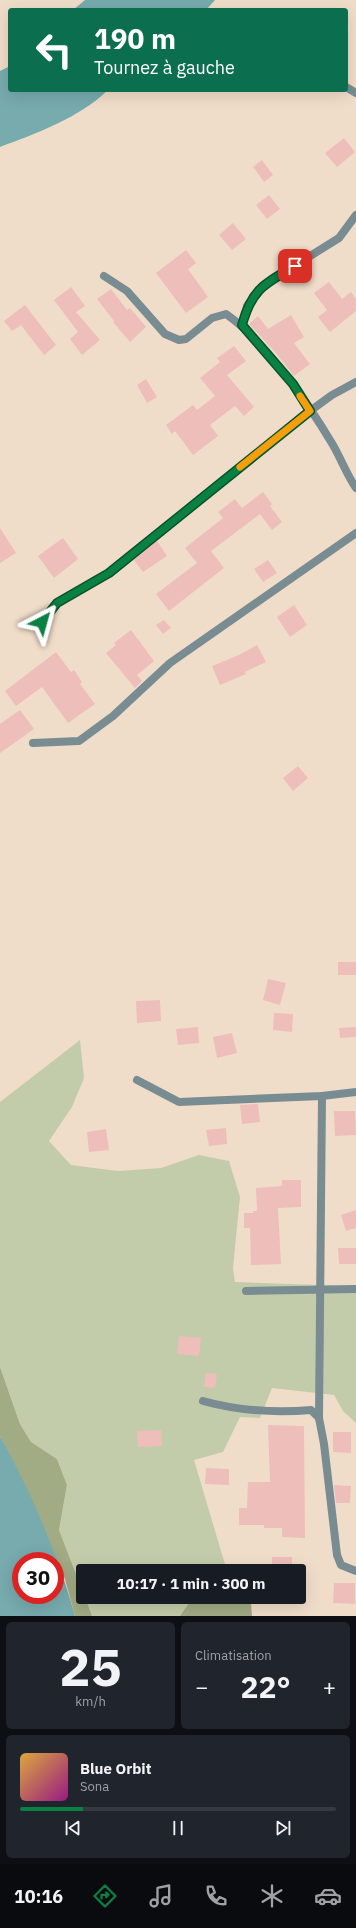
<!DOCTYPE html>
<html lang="fr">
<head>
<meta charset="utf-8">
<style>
  :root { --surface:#171b24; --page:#20242c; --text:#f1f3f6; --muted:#9ea1a6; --line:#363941; --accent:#0b8043 }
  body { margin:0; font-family:"IBM Plex Sans",sans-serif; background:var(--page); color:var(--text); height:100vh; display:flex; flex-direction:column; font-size:15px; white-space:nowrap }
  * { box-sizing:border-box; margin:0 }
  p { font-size:13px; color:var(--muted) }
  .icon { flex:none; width:22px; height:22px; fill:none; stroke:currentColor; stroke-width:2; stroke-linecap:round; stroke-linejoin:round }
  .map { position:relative; height:1616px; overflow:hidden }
  .drawer { display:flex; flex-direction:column; gap:6px; padding:6px; background:#0d0f14; flex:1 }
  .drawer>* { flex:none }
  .banner { position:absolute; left:8px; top:8px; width:340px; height:84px; border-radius:4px; box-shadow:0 4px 16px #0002; background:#0b6e4f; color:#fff; overflow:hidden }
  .speed { position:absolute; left:12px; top:1552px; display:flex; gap:8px; font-size:20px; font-weight:700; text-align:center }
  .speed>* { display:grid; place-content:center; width:52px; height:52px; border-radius:50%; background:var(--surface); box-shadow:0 4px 16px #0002; line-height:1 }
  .speed .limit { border:6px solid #d22; background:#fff; color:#111 }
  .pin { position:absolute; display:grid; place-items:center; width:34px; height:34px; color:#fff; margin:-17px; border-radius:8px; box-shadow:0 2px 6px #0006 }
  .me { position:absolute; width:44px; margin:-22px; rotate:39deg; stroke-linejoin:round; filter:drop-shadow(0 0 3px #0008) }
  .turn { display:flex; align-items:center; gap:14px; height:84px; padding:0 20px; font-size:18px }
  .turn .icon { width:52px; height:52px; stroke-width:2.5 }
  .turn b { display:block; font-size:28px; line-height:34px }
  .big { font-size:30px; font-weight:700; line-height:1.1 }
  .drawer .card { flex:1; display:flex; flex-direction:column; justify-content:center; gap:6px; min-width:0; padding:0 14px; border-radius:6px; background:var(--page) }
  .drawer .dial { align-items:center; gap:0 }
  .dial b { font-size:52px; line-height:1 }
  .song { display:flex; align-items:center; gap:12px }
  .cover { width:48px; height:48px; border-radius:6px; background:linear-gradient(135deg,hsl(40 70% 55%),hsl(310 70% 35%)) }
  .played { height:4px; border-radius:2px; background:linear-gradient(90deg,var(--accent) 20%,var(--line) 20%) }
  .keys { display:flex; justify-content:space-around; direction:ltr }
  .heat { display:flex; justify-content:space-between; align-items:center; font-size:22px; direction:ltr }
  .drawer .tiles { flex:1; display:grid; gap:6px; grid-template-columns:1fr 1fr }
  .card:last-child { grid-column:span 2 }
  .trip { position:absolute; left:76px; top:1564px; width:230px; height:40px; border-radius:4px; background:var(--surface); box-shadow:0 4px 16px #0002; font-weight:700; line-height:40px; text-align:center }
  .tabs { display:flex; height:64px; justify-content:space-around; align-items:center; background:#090b0e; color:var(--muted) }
  .tabs .icon { width:28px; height:28px }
  .tabs .selected { color:var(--accent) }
  .tabs b { font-size:18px; color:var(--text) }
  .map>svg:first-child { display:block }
</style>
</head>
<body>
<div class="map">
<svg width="356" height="1616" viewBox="0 0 356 1616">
  <rect width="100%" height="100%" fill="#f0ddc9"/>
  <g fill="#c3ccaa">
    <path d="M80 1040 84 1078 72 1107 49 1141 71 1165 118 1171 161 1168 199 1155 229 1161 240 1197 233 1268 235 1282 353 1286 356 1290V1423L343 1411 334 1395 272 1388 260 1418 240 1417 223 1452 194 1460 227 1571H83V1592L59 1530 67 1485 57 1459 31 1442 20 1424 0 1367V1102Z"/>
    <path d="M85 1597H193L180 1616H92Z"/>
  </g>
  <g fill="#a1ab84">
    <path d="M0 1367 20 1424 31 1442 57 1459 67 1485 59 1530 83 1592V1597H85L92 1616H75L65 1579 14 1463 0 1436Z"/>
    <path d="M193 1597H247L251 1603 252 1616H180Z"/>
  </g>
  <g fill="#77abae" fill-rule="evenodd">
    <path d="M85 0H215L206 10H73Z"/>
    <path d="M10 66V90H108C79 118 37 133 0 147V71Z"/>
    <path d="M0 1436C30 1490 59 1557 75 1616H0ZM21 1561H55V1595H21Z"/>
  </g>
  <g fill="#eebebb">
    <path d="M344 138 355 152 337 167 325 153Z"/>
    <path d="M262 160 273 175 264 182 253 167Z"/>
    <path d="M269 195 280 209 267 219 256 205Z"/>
    <path d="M233 223 246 239 232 250 219 235Z"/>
    <path d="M186 250 196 263 188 269 208 297 186 313 156 273Z"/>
    <path d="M329 282 342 299 351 292 356 299V311L330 332 318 317 327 310 314 293Z"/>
    <path d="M71 287 85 306 76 312 100 340 82 355 70 339 78 332 54 300Z"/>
    <path d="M111 289 127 310 130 308 146 327 130 342 113 322 114 321 97 299Z"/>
    <path d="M25 305 56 345 44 355 21 325 12 331 4 321Z"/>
    <path d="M291 315 304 337 294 343 310 364 294 376 275 352 249 324 258 316 268 329Z"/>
    <path d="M234 346 246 361 227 375 254 407 244 416 235 406 210 425 218 436 193 455 175 431 172 434 166 425 193 405 197 410 215 396 200 378 220 362 217 358Z"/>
    <path d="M146 379 157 397 147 403 137 385Z"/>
    <path d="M263 492 272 504 270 506 282 522 272 530 260 514 211 551 224 568 169 611 156 594 197 563 185 548 223 518 218 512 235 499 242 508Z"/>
    <path d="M0 528 16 553 0 563Z"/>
    <path d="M63 538 78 559 54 578 38 556Z"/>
    <path d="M157 541 167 556 143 572 134 560Z"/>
    <path d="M268 560 277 573 263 582 254 569Z"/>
    <path d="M294 605 307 625 290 637 277 617Z"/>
    <path d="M164 620 171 628 163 634 156 625Z"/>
    <path d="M131 630 154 661 137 675 142 681 135 688 106 653 116 645 114 643Z"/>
    <path d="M257 645 266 662 245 672 246 674 220 685 212 666 239 655Z"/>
    <path d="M56 652 71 672 74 670 82 682 80 684 95 704 68 723 42 687 16 706 5 691Z"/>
    <path d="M20 710 34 729 0 753V724Z"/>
    <path d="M298 766 308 778 293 791 283 778Z"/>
    <rect x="338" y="962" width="18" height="13"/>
    <path d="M268 979 286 983 280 1005 263 1000Z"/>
    <path d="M160 1000 161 1021 137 1023 136 1001Z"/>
    <path d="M274 1013 293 1014 292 1032 273 1030Z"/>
    <path d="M198 1027 199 1043 178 1045 176 1029Z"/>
    <path d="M356 1027V1037L340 1038 339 1028Z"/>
    <path d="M232 1033 237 1053 217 1058 213 1037Z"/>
    <path d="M258 1104 260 1122 242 1124 240 1105Z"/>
    <path d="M334 1111H355L356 1135 335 1136Z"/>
    <path d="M226 1128 227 1144 209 1146 206 1130Z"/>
    <path d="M106 1129 109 1150 89 1152 87 1132Z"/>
    <path d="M282 1180H301V1207L278 1208 281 1264 251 1265 250 1228H244V1213H253V1211H257L256 1188 282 1186Z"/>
    <path d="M356 1210V1228L346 1231 341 1215Z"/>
    <path d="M338 1248H356V1264H339Z"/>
    <path d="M179 1336 201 1338 199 1356 177 1354Z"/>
    <path d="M206 1373 217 1374 215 1388 204 1387Z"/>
    <path d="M268 1425 304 1426 305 1538 282 1537V1528H264V1525H239V1508H247L248 1482H270Z"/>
    <path d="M161 1430 162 1446 138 1447 137 1431Z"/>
    <path d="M333 1432H351V1453L333 1452Z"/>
    <path d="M206 1468 229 1469V1485L205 1484Z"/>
    <path d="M334 1485 351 1486 350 1503H336Z"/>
    <rect x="272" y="1557" width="20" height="14"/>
    <path d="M334 1583H355V1604L333 1603Z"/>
  </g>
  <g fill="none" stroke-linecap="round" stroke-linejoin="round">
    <g stroke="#788c92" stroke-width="8">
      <path d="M346 87 356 93"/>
      <path d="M104 276 127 291 165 334 179 340 186 339 212 318 226 314C266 342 308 403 333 445 341 459 347 475 356 488"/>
      <path d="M242 325 247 306 262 286 339 238 356 215"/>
      <path d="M42 622 57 603 109 573 310 411 332 395 356 382"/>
      <path d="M33 743 79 741 113 716 170 663 356 533"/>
      <path d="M137 1080 179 1102 322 1096 356 1092"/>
      <path d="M246 1291 356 1289"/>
      <path d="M203 1401C239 1411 274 1413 311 1410L319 1418 324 1444 337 1555 341 1565 356 1571"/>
      <path d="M319 1418 322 1096"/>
    </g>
  </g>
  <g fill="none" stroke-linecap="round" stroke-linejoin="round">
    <defs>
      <path id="route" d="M42 622 57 603 109 573 310 411 293 384 242 325C252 289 264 284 295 266"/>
    </defs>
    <use href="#route" stroke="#07532c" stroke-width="10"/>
    <use href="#route" stroke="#0b8043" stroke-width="7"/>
    <path stroke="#f59e0b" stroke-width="7" d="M240 467 310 411 300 396"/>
  </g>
</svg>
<div class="speed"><div class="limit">30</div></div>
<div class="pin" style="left:295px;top:266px;background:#d93025"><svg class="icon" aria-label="arrive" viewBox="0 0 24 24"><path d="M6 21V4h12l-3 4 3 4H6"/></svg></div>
<svg class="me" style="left:42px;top:622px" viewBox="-20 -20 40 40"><path d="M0-17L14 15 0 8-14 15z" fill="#0b8043" stroke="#fff" stroke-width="4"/></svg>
<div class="trip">10:17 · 1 min · 300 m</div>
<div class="banner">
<div class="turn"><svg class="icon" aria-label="left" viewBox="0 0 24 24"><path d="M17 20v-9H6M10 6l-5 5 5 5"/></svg><div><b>190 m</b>Tournez à gauche</div></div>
</div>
</div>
<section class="drawer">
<div class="tiles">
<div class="card dial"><b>25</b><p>km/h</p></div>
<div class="card"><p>Climatisation</p>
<div class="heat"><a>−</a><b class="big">22°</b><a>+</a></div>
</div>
<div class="card">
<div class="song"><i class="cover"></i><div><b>Blue Orbit</b><p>Sona</p></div></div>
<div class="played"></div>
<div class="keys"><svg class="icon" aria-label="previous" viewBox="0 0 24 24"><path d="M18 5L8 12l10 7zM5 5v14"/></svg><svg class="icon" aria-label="pause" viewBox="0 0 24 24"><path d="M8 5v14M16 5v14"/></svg><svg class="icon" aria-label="next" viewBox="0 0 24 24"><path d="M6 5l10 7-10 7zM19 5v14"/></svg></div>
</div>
</div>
</section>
<nav class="tabs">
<b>10:16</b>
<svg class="icon selected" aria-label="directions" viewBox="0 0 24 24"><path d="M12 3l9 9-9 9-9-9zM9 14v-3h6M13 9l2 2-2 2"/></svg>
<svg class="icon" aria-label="music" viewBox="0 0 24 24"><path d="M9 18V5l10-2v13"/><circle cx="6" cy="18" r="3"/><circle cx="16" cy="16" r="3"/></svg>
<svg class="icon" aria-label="phone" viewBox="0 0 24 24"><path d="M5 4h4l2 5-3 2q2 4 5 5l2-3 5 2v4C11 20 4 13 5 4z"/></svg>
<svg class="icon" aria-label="climate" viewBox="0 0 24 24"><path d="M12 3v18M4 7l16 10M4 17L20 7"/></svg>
<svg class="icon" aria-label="car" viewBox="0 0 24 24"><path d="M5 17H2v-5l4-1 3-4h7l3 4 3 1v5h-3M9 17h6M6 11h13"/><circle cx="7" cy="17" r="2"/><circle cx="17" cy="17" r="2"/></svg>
</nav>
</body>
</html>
